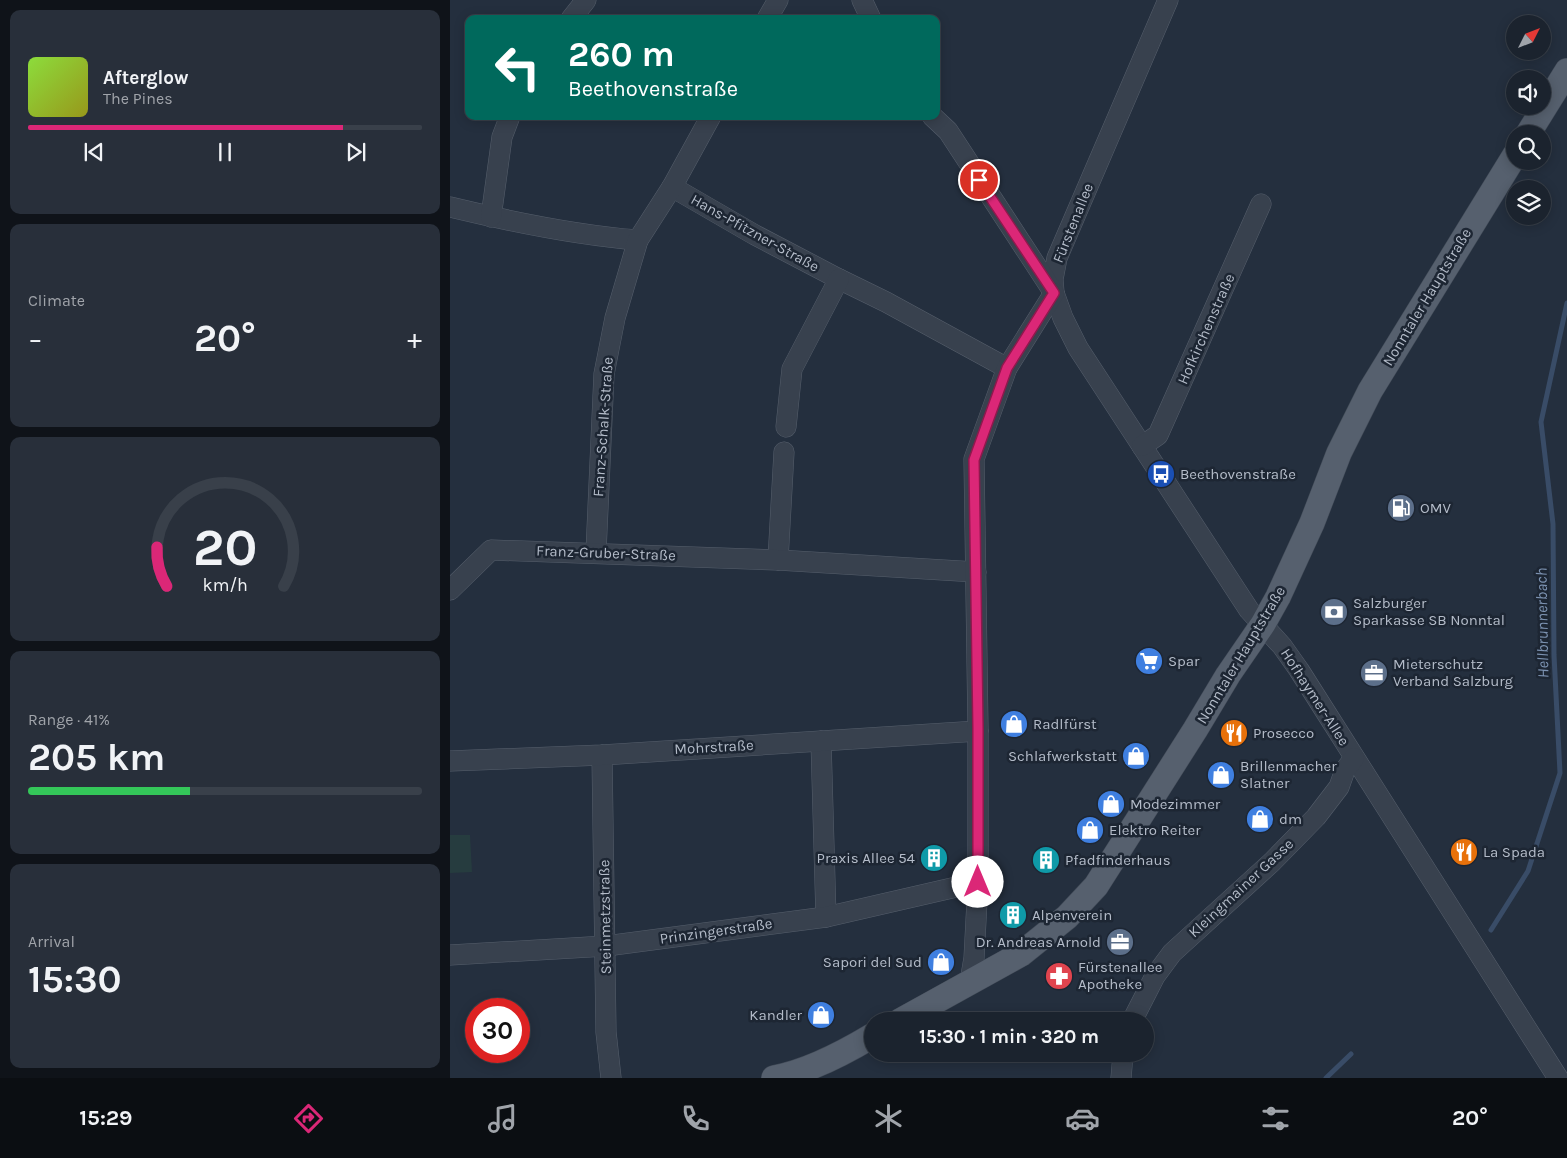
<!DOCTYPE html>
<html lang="en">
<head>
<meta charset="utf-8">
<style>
  :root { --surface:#1b232e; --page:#282f3a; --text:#f1f3f6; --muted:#a0a4aa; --line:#39404a; --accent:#db2777 }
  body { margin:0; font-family:Karla,sans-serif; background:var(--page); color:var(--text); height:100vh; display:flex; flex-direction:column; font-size:19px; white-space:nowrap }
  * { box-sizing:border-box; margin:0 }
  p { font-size:16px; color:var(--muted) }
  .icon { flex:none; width:28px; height:28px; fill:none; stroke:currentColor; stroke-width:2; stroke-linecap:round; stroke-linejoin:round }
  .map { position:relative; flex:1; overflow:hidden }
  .details { display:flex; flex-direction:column; gap:10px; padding:10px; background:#0f1319; width:450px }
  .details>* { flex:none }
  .hud { position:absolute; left:15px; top:15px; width:475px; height:105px; border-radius:10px; box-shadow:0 2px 12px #0003,0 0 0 1px var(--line); background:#00695c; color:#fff; overflow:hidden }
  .needle { width:32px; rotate:48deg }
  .tools { position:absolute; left:1056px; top:15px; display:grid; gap:10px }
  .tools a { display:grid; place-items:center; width:45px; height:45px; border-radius:50%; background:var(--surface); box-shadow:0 2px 12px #0003,0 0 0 1px var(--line); font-size:25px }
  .speed { position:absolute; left:15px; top:998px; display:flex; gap:10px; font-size:25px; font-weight:700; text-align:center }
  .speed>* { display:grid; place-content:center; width:65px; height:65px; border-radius:50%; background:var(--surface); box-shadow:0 2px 12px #0003,0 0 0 1px var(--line); line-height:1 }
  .speed .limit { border:8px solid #d22; background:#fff; color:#111 }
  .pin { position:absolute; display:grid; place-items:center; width:42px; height:42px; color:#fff; margin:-21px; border:2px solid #fff; border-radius:50%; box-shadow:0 1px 5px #0007 }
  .me { position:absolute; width:55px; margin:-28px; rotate:0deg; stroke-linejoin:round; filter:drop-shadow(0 0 4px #0008) }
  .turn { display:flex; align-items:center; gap:18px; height:105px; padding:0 20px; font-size:22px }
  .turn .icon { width:65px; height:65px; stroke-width:2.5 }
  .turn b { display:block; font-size:35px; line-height:42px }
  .big { font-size:38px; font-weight:700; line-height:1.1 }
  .details .card { flex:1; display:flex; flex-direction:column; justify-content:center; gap:8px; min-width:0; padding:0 18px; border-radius:10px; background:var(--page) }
  .details .dial { align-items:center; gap:0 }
  .dial svg { height:130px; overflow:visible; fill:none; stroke:var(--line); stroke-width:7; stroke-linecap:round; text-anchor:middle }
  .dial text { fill:var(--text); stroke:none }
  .song { display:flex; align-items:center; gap:15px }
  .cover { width:60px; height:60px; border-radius:8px; background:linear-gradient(135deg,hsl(90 70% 55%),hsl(60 70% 35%)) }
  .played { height:5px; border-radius:2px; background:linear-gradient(90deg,var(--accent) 80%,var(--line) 80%) }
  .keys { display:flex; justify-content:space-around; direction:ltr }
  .heat { display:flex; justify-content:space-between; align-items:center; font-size:28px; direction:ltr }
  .charge { height:8px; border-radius:4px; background:linear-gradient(90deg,#34c759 41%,var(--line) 0) }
  .trip { position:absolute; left:414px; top:1012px; width:290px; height:50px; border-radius:25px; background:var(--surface); box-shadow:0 2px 12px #0003,0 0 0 1px var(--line); font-weight:700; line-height:50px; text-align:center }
  .dock { display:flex; height:80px; justify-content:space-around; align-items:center; background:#0b0e12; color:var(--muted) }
  .dock .icon { width:35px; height:35px }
  .dock .active { color:var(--accent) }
  .dock b { font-size:22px; color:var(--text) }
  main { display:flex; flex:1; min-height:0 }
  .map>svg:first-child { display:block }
</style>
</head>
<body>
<main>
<section class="details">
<div class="card">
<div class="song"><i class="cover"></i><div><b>Afterglow</b><p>The Pines</p></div></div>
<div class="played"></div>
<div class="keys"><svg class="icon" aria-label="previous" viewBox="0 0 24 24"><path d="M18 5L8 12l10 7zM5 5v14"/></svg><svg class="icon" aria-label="pause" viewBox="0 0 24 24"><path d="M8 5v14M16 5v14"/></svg><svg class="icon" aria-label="next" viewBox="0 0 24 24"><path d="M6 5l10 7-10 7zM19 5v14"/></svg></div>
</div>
<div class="card"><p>Climate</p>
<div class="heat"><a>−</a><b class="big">20°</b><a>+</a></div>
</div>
<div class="card dial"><svg viewBox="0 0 100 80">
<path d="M14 69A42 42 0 1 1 86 69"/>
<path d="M14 69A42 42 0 0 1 8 45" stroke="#db2777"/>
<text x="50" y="56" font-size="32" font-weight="700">20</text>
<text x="50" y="72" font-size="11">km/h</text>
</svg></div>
<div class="card"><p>Range · 41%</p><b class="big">205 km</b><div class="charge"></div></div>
<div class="card"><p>Arrival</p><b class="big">15:30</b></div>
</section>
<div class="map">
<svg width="1117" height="1078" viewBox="0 0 1117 1078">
  <rect width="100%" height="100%" fill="#242f3e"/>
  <path fill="#263c3f" d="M0 835H20L22 872 0 873Z"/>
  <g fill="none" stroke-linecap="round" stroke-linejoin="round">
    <g stroke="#394c67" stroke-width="5">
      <path d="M1041 930 1078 871 1110 773 1104 655 1103 524 1091 422 1117 303"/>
      <path d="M876 1078 901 1054"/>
    </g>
    <defs>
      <g id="minor">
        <path d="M412 0 421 19"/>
        <path d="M718 0 607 258 603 279 604 293 613 318 628 348 799 610 832 646 849 670 1108 1078"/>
        <path d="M121 19 136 0"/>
        <path d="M317 19 328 0"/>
        <path d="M482 116 498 131 604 293"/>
        <path d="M222 187 305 235 389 279 436 302 557 368"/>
        <path d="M0 207C62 222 124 235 188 240"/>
        <path d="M41 217 52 137 60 116"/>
        <path d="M336 427 342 369 389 279"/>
        <path d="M692 446 708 435 811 204"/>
        <path d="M146 552 154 374 165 318 188 240 222 187 261 116"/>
        <path d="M328 560 334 452"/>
        <path d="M0 590 41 550 328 560 526 572"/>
        <path d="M371 741 376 917"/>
        <path d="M152 755 156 1032 161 1078"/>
        <path d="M0 761 152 755 528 731"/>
        <path d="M0 955 156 946 376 917 528 882"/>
        <path d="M520 982 524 958 528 882V728L524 459 557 368 604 293"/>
        <path d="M682 1021 705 976 722 953 822 862 866 817 889 787 895 770 904 758"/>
        <path d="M671 1078 673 1054"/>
      </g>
      <g id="major">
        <path d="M1078 134 1117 71"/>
        <path d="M450 1021 571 954 617 917 646 886 745 730 778 675 813 624 828 597 862 523 889 453 920 391 1065 155"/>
        <path d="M324 1078C358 1072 392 1054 422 1036"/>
      </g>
    </defs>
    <use href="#minor" stroke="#565f6c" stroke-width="21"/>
    <use href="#major" stroke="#414a57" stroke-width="26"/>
    <use href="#minor" stroke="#38414e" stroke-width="20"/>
    <use href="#major" stroke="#56606e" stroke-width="25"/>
  </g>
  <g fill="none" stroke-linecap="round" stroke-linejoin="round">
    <defs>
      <path id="route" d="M528 882V728L524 460 557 368 604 293 529 180"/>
    </defs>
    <use href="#route" stroke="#8e194d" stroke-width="12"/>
    <use href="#route" stroke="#db2777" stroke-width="9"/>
  </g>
  <defs>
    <symbol id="bus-disc" viewBox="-11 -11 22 22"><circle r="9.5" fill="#1a4fb4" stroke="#1d2633"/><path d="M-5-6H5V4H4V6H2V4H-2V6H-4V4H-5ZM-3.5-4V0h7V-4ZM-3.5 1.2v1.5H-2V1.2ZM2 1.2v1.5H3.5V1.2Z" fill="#fff"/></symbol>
    <symbol id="fuel-disc" viewBox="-11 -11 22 22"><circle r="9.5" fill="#5c6f8a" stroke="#1d2633"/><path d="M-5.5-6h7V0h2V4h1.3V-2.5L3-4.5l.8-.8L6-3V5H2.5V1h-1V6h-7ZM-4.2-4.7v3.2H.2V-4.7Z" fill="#fff"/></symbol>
    <symbol id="bank-disc" viewBox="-11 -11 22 22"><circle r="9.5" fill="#5c6f8a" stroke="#1d2633"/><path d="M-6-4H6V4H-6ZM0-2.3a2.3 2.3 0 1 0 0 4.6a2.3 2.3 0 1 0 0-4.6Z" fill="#fff"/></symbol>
    <symbol id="supermarket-disc" viewBox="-11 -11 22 22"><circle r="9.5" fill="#3f7fe0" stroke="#1d2633"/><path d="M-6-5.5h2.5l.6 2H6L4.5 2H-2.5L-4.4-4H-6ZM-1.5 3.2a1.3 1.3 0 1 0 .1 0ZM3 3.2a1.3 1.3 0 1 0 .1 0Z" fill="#fff"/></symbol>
    <symbol id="office-disc" viewBox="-11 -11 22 22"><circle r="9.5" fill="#5c6f8a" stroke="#1d2633"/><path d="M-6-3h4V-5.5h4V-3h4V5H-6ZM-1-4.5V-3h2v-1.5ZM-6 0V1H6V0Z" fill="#fff"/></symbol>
    <symbol id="shop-disc" viewBox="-11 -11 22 22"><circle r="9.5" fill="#3f7fe0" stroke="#1d2633"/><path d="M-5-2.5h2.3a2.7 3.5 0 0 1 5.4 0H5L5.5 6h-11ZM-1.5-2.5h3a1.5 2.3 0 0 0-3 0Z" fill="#fff"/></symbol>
    <symbol id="restaurant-disc" viewBox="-11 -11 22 22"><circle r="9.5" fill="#e8710a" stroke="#1d2633"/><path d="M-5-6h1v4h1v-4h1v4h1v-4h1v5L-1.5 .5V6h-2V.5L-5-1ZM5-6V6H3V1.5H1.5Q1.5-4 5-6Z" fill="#fff"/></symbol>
    <symbol id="building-disc" viewBox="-11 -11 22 22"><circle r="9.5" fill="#0f9aa8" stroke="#1d2633"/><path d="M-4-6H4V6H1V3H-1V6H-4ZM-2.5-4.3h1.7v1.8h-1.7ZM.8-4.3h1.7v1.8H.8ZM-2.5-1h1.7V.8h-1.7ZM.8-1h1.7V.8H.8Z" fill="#fff"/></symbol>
    <symbol id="pharmacy-disc" viewBox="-11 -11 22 22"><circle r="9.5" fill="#e0444e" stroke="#1d2633"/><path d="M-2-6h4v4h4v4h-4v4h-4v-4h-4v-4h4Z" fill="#fff"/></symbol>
  </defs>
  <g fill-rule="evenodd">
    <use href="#bus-disc" x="695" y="458" width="32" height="32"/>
    <use href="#fuel-disc" x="935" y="492" width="32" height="32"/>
    <use href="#bank-disc" x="868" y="596" width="32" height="32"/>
    <use href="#supermarket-disc" x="683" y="645" width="32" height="32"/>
    <use href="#office-disc" x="908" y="657" width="32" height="32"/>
    <use href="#shop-disc" x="548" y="708" width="32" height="32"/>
    <use href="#restaurant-disc" x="768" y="717" width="32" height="32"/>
    <use href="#shop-disc" x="670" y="740" width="32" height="32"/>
    <use href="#shop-disc" x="755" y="759" width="32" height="32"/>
    <use href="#shop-disc" x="645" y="788" width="32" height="32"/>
    <use href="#shop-disc" x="794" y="803" width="32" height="32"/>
    <use href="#shop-disc" x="624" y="814" width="32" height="32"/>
    <use href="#restaurant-disc" x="998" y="836" width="32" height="32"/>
    <use href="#building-disc" x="468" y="842" width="32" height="32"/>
    <use href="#building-disc" x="580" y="844" width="32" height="32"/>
    <use href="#building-disc" x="547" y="899" width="32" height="32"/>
    <use href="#office-disc" x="654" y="926" width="32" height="32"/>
    <use href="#shop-disc" x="475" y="946" width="32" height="32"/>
    <use href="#pharmacy-disc" x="593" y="960" width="32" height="32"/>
    <use href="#shop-disc" x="355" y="999" width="32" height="32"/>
  </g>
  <g text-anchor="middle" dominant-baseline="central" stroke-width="5" stroke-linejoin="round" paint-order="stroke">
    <g font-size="15" fill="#b4bcc9" stroke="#1d2633">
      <text transform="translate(623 223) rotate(-68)">Fürstenallee</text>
      <text transform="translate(305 233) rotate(29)">Hans-Pfitzner-Straße</text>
      <text transform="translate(977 297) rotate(-59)">Nonntaler Hauptstraße</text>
      <text transform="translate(756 329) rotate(-66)">Hofkirchenstraße</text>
      <text transform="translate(153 427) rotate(-86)">Franz-Schalk-Straße</text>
      <text transform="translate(156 553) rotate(2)">Franz-Gruber-Straße</text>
      <text transform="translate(791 655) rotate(-59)">Nonntaler Hauptstraße</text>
      <text transform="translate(865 697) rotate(57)">Hofhaymer-Allee</text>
      <text transform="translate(264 747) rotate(-3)">Mohrstraße</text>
      <text transform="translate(791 888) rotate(-43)">Kleingmainer Gasse</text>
      <text transform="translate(155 917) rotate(-91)">Steinmetzstraße</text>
      <text transform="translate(266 931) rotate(-8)">Prinzingerstraße</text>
    </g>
    <g font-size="15" fill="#b4bcc9" stroke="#1d2633" text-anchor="start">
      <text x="730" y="474">Beethovenstraße</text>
      <text x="970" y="508">OMV</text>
      <text x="903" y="603">Salzburger<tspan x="903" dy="17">Sparkasse SB Nonntal</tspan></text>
      <text x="718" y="661">Spar</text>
      <text x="943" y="664">Mieterschutz<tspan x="943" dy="17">Verband Salzburg</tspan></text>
      <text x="583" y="724">Radlfürst</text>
      <text x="803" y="733">Prosecco</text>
      <text x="667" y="756" text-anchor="end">Schlafwerkstatt</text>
      <text x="790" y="766">Brillenmacher<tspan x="790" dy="17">Slatner</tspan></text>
      <text x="680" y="804">Modezimmer</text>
      <text x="829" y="819">dm</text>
      <text x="659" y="830">Elektro Reiter</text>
      <text x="1033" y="852">La Spada</text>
      <text x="465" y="858" text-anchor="end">Praxis Allee 54</text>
      <text x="615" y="860">Pfadfinderhaus</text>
      <text x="582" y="915">Alpenverein</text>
      <text x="651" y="942" text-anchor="end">Dr. Andreas Arnold</text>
      <text x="472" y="962" text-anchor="end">Sapori del Sud</text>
      <text x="628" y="967">Fürstenallee<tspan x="628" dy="17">Apotheke</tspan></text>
      <text x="352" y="1015" text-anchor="end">Kandler</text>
    </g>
    <g font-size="16" font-style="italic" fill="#7c92b1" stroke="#1d2633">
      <text transform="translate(1092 623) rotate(-91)">Hellbrunnerbach</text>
    </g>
  </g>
</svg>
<div class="tools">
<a><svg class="needle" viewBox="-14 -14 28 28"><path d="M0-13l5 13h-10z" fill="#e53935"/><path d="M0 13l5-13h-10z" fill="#a0a4aa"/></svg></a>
<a><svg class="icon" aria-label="sound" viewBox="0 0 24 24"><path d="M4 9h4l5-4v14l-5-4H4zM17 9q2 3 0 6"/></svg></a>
<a><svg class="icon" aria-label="search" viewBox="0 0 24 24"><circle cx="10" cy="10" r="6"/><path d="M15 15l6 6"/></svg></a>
<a><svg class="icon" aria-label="layers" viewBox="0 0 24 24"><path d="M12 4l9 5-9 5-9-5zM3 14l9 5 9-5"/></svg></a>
</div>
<div class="speed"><div class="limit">30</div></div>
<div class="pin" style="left:529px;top:180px;background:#d93025"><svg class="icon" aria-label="arrive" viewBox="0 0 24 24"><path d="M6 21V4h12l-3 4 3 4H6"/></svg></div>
<svg class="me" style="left:528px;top:882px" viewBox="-20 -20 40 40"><circle r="19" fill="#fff"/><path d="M0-13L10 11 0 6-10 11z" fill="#db2777"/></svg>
<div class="trip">15:30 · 1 min · 320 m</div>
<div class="hud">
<div class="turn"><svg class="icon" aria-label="left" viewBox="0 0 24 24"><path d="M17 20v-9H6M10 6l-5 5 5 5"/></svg><div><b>260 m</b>Beethovenstraße</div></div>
</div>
</div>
</main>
<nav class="dock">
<b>15:29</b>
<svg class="icon active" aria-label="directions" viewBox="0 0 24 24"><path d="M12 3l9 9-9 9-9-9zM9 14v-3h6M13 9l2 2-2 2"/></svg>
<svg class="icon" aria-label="music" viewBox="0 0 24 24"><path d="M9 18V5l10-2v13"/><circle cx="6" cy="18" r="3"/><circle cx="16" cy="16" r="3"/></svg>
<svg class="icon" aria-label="phone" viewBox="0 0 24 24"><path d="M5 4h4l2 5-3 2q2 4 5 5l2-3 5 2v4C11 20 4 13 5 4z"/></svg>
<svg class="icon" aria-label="climate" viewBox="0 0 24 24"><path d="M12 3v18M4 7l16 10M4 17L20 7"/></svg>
<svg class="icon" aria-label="car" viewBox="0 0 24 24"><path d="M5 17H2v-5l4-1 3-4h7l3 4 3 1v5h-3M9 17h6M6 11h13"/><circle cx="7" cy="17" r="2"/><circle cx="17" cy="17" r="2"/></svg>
<svg class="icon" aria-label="filters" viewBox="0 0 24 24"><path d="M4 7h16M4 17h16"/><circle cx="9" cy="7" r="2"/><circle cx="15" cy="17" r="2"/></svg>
<b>20°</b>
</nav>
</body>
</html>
